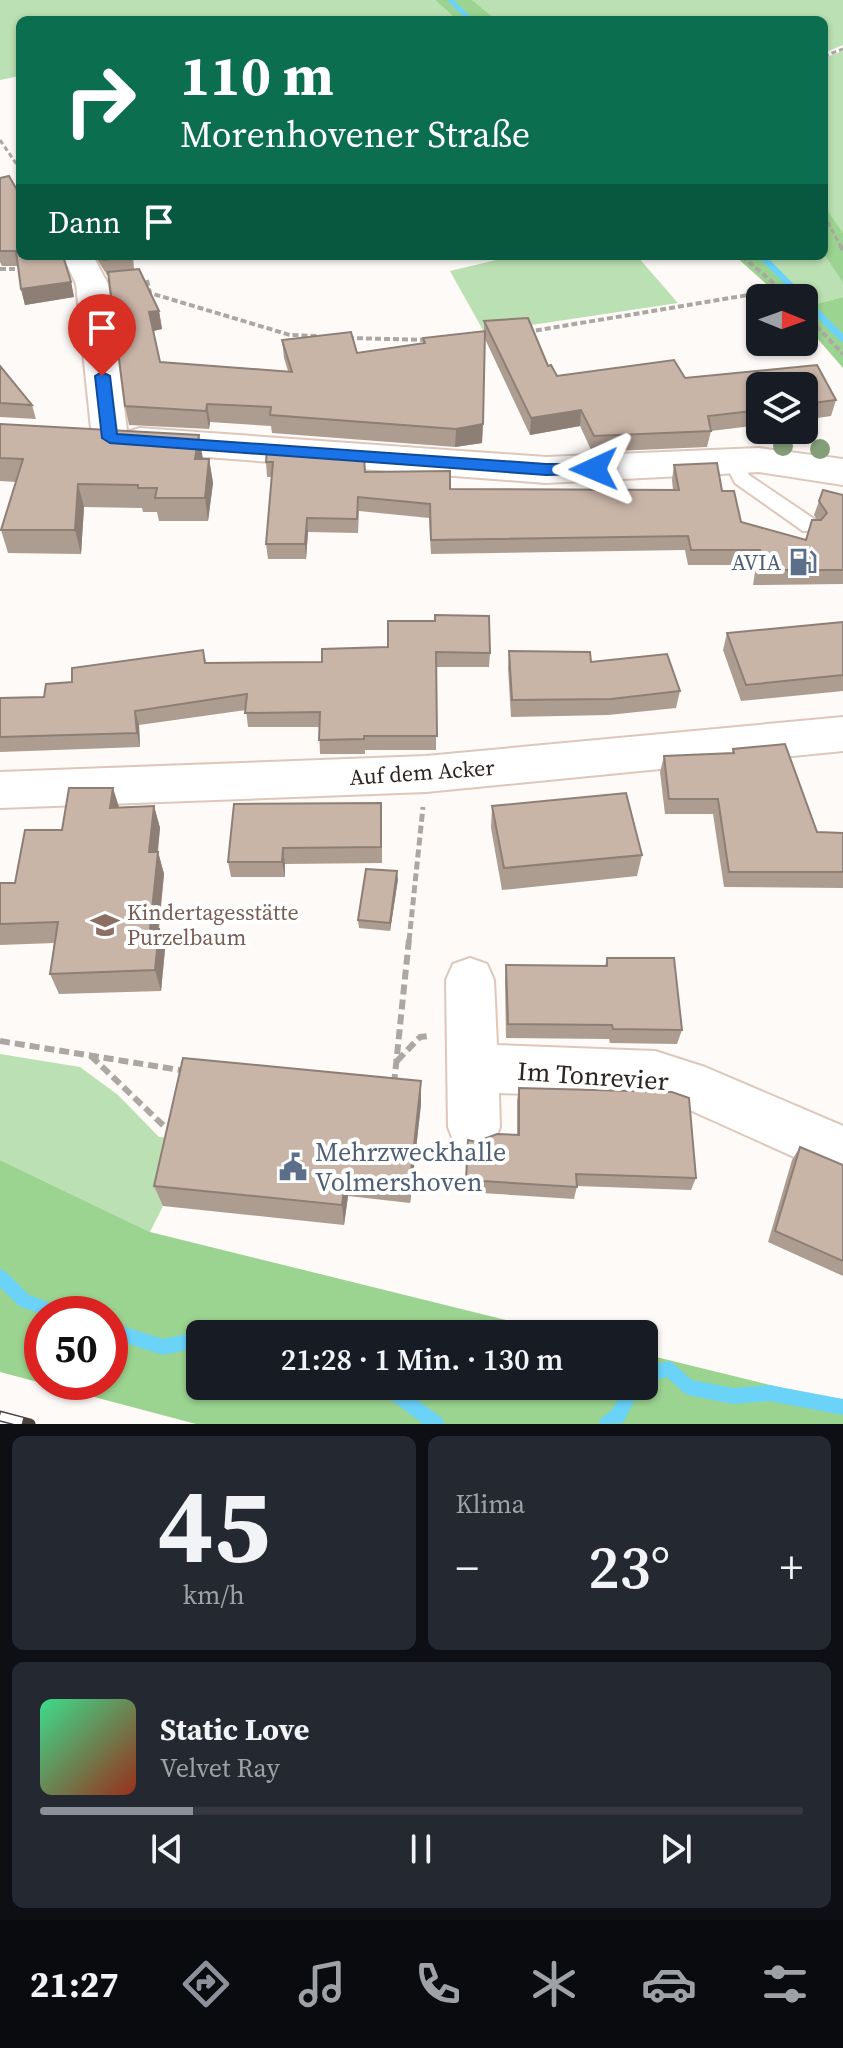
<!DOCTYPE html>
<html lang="de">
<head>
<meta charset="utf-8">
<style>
  :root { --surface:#171b24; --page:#242831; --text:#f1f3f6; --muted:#9ea1a6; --line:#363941; --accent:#8c9099 }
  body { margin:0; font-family:"Source Serif 4",serif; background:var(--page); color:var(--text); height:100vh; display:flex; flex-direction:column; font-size:30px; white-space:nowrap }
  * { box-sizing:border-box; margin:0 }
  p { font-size:26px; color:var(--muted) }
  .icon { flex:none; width:44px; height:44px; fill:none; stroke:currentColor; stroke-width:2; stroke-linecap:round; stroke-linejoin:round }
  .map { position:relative; height:1424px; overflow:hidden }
  .sheet { display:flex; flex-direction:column; gap:12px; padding:12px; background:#0d0f14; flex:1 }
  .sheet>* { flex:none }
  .guide { position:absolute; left:16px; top:16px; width:812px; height:244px; border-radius:12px; box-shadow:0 2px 6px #0004; background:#0b6e4f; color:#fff; overflow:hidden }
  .needle { width:52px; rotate:91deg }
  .controls { position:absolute; left:746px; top:284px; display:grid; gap:16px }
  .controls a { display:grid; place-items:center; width:72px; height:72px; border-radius:12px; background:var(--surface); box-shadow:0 2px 6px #0004; font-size:40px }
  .speed { position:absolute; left:24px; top:1296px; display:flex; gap:16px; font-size:40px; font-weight:700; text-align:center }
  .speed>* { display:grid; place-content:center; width:104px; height:104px; border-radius:50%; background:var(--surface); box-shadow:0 2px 6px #0004; line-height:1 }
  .speed .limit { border:12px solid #d22; background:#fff; color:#111 }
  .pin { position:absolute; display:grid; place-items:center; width:68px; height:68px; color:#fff; margin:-82px -34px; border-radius:50% 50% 50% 0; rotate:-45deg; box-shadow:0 0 8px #0007 }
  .pin .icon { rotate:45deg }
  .me { position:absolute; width:88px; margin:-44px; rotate:269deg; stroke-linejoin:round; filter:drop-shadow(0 0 6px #0008) }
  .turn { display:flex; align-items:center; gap:28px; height:168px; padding:0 32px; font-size:36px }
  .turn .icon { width:104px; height:104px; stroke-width:2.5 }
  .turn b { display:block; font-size:56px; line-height:68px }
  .then { display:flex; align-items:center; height:76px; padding:0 32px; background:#0003; gap:16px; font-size:30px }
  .big { font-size:60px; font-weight:600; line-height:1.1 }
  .sheet .widget { flex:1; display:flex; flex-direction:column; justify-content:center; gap:12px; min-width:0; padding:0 28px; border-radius:12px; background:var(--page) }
  .sheet .dial { align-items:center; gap:0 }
  .dial b { font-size:104px; line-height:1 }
  .song { display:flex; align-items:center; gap:24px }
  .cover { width:96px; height:96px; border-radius:12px; background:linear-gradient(135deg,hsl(150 70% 55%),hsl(10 70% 35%)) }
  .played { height:8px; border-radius:4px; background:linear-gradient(90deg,var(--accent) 20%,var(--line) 20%) }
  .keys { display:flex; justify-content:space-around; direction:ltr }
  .heat { display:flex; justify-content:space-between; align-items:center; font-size:44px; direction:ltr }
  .sheet .tiles { flex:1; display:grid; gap:12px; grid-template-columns:1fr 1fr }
  .widget:last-child { grid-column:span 2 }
  .trip { position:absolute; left:186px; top:1320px; width:472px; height:80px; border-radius:12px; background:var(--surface); box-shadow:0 2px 6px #0004; font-weight:600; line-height:80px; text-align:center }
  .menu { display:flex; height:128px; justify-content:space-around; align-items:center; background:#090b0e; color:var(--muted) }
  .menu .icon { width:56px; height:56px }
  .menu .current { color:var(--accent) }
  .menu b { font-size:36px; color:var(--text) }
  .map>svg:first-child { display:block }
</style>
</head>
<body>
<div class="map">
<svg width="843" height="1424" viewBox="0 0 843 1424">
  <rect width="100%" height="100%" fill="#fefaf7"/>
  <g fill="#bbe0b3">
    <path d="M0 0H435L457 20H20V76L0 80Z"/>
    <path d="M472 0H843V45L824 53V20H497Z"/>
    <path d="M843 51V233L824 208V58Z"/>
    <path d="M824 254 843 283V297L816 304 763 256H824Z"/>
    <path d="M513 256H637L678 303 484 332 450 271Z"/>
    <path d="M0 1054 80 1067 118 1095 159 1137 177 1138 163 1206 150 1232 0 1160Z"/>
  </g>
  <g fill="#9bd390" fill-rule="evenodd">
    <path d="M435 0H472L497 20H457Z"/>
    <path d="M827 210 843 233V283L824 254V215Z"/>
    <path d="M735 256H763L816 304 843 297V368L804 323V298H782Z"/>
    <path d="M0 1160 150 1232 563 1334H200V1386H644V1354L843 1403V1424H196L0 1372ZM42 1314H110V1382H42Z"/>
  </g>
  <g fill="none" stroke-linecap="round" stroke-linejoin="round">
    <g fill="#6bd3f8" fill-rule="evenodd">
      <path d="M447 0H454L474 20H467Z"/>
      <path d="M757 256H766L843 334V342L840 341 804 304V298H798Z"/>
      <path d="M0 1269 5 1271 29 1295 68 1309 70 1314H42L24 1308 19 1306 0 1287Z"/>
      <path d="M110 1322 163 1339 200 1331 205 1334H200V1347L163 1355 110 1338Z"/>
      <path d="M226 1326 236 1329 239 1334H218L221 1329Z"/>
      <path d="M669 1361 674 1364 692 1380 733 1388 769 1385 843 1399V1415L769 1401 733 1404 688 1395 683 1392 667 1377 644 1383V1367Z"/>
      <path d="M372 1386H398L442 1418 444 1424H423L386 1396 375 1391Z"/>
      <path d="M626 1386H642L623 1423 599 1424 601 1418 611 1411Z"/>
    </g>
    <defs>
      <path id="service" d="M733 455 740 457 749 475 817 521 820 526 817 531H803L735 483 724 461Z"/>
      <g id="minor">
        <path d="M63 256H93L108 284 128 438 122 446 110 449 98 446 92 438 76 284Z"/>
        <path d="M843 717V751L426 792 0 808V772L426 756Z"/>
        <path d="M470 958 487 964 494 980 497 1045 655 1051 705 1067 843 1126V1179L681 1106 655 1099 499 1093 500 1127 493 1145 474 1152 455 1145 448 1127 446 980 453 964Z"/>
      </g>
      <path id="secondary" d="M140 428 546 457 759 448 843 459V485L759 472 546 483 140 452 127 448 122 440 127 432Z"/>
    </defs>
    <use href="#service" stroke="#ddc7bb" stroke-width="4"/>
    <use href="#minor" stroke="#ddc7bb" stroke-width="4"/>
    <use href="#secondary" stroke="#ddc7bb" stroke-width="4"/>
    <g stroke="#ada7a4" stroke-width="3" stroke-dasharray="5 3" stroke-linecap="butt">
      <path d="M824 56 843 49"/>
      <path d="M0 140 20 169"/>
      <path d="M824 215 841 247"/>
    </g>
    <g stroke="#ada7a4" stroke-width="4" stroke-dasharray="6 3" stroke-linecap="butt">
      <path d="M840 245 843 250"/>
      <path d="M742 256 791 298"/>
      <path d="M0 269H24"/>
      <path d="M147 280 150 293 290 335 318 336"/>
      <path d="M804 313 843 354"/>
      <path d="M527 332 784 289"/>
      <path d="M348 338 430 340"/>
    </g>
    <path stroke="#ada7a4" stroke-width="5" stroke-dasharray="8 4" stroke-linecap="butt" d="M409 941 423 807"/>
    <g stroke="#ada7a4" stroke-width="6" stroke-dasharray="10 5" stroke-linecap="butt">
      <path d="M0 1041 186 1071"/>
      <path d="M91 1056 166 1128 172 1129"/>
      <path d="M397 1061 420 1037 429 1036"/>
      <path d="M394 1084 409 939"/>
    </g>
    <use href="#service" fill="#fff" fill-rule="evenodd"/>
    <use href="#minor" fill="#fff" fill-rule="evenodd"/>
    <use href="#secondary" fill="#fff" fill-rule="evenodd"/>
    <defs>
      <path id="rail" d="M0 1416 30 1424"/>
    </defs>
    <use href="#rail" stroke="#49413d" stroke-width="11"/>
    <use href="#rail" stroke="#fff" stroke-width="8" stroke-dasharray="23" stroke-linecap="butt"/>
  </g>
  <g fill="#839e78">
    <circle cx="783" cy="446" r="10"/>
    <circle cx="820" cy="449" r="10"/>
  </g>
  <g fill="#ad9c90">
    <path d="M0 178 71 282 74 297 25 305 21 289 18 266H2L0 262Z"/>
    <path d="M95 256H133L134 269H139L159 311 162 329 153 331 160 362 288 371 284 358 282 340 351 332 357 353 423 344V338L484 331V321L528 318 548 366 551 365 557 376 674 360 685 378 817 365 836 400 831 416 804 420V386H760V425L711 431 707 447 592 452 580 426 530 435 485 339 482 443 455 447 272 433 271 426 210 422 209 429 129 425 125 406 108 275H107Z"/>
    <path d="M0 366 32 405 36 419 0 417Z"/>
    <path d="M0 424 203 459H209L213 483 208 521H159L157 512H143L142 508 84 507 81 554 8 553 1 530 16 482 0 481Z"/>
    <path d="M267 449 365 472 450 489 673 490 672 480 674 465 722 491 741 522 806 540 817 520 814 515 823 490 843 495V584L753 585 756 565H688L685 550 431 554 429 518 359 511 358 533 308 532 306 559H268L266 544 272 477H267L266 462Z"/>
    <path d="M843 622V691L741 701 723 650 727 633Z"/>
    <path d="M322 649 490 653 489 667H436V750H365V754H320L319 727H248L246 710 139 725 140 747 0 752V698L44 697 72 682 203 650 206 663 322 662Z"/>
    <path d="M509 651 591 662 680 691 676 708 608 715 511 717 508 668Z"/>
    <path d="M733 749 817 832 843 833V888L724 887 713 814H665L660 772 664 756 732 753Z"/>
    <path d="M154 806 160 828 158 852 164 874 159 929 165 949 161 991 59 994 50 974 54 943 0 945V883H15L62 830 119 807Z"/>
    <path d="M492 806 642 855 637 876 502 890 491 828Z"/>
    <path d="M382 818V863L285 864V877H231L228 862Z"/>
    <path d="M398 879 390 931 359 928 358 920Z"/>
    <path d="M607 958 682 1030 677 1044 610 1043 609 1039 506 1038 505 979 506 965 605 966Z"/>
    <path d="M519 1088 696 1178 691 1190 577 1186 574 1199 466 1192 468 1140 476 1142 517 1135V1101Z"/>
    <path d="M421 1104 410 1203 348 1196 344 1225 163 1206 154 1186Z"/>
    <path d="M800 1147 843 1165V1276L768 1242 792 1160Z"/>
  </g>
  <g fill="#8d7f76">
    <path d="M71 282 74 297 25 305 21 289Z"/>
    <path d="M159 311 162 329 153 331 149 312Z"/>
    <path d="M207 404 210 422 209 429 206 411Z"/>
    <path d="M581 410 580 426 530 435 531 418Z"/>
    <path d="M483 424 482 443 455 447 456 429Z"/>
    <path d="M199 435 203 459H195Z"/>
    <path d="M209 459 213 483 208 521 205 498Z"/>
    <path d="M78 484 84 507 81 554 75 530Z"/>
    <path d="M307 518 308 532 306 559 305 544Z"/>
    <path d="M135 711 139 725 140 747 137 733Z"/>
    <path d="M113 788 120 810 110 808Z"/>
    <path d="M154 806 160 828 155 874 149 852Z"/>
    <path d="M283 848 285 864V877L282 862Z"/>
    <path d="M158 852 164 874 156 950 150 929Z"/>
    <path d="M397 871 398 879 390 931V923Z"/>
    <path d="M159 929 165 949 161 991 155 970Z"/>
    <path d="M421 1081V1104L410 1203V1182Z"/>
    <path d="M346 1175 348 1196 344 1225 342 1205Z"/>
  </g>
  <g fill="#c9b5a8" stroke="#8d7f76" stroke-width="2">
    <path d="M9 176 20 195V256H63L71 282 21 289 16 251H0V178Z"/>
    <path d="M101 256H131L132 257 103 260Z"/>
    <path d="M139 269 159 311 149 312 160 362 292 372 282 340 351 332 357 353 425 343 423 338 485 331 483 424 456 429 270 415 271 407 207 404 206 411 125 406 108 272Z"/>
    <path d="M528 318 548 366 551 365 557 376 674 360 685 378 817 365 836 400 804 404V386H760V410L708 416 711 431 594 436 581 410 531 418 484 321Z"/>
    <path d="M0 366 32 405 0 403Z"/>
    <path d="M0 424 199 435 195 459H209L205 498H155L157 488H138V485L78 484 75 530H1L23 459 0 458Z"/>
    <path d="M267 449 364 457 365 472 450 471V489L679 490 674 465 717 463 722 491H734L741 522 806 540 812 520H821L827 513 819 501 823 490 843 495V570H757L760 550H691L688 536 431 540 430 504 358 497 357 519 307 518 305 544H266L273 462H266Z"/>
    <path d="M435 615 489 616 490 653 436 652 437 736H364V739L319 740 320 712 245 713 247 694 135 711 137 733 0 737V698L44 697 46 684 72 682V668L203 650 205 663 322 662V649L388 647V621H435Z"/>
    <path d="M843 622V675L746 685 727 633Z"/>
    <path d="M509 651 590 652 591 662 667 654 680 691 611 699 512 700Z"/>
    <path d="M785 744 817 832 843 833V872H729L718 799H669L664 756 734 753 733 749Z"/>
    <path d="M69 788H113L110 808 154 806 149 852H158L150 929H159L155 970 50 974 58 922 0 924V883H15L25 830H62Z"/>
    <path d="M626 793 642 855 504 868 492 806Z"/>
    <path d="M381 803V847L283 848 282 862H228L234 804Z"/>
    <path d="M366 869 397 871 390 923 358 920Z"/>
    <path d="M607 958H674L682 1030 613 1029 612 1025 508 1024 506 965 607 966Z"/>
    <path d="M183 1058 421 1081 410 1182 346 1175 342 1205 154 1186Z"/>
    <path d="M519 1088 672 1092 689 1098 696 1178 576 1174 577 1187 466 1180 468 1140 476 1142 497 1134 519 1135Z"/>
    <path d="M800 1147 843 1165V1261L775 1231Z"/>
  </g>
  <path fill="#1a73e8" stroke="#114b97" stroke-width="2" d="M102 372 110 376 117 434 546 464H594L602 469 594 474 546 475 110 443 102 438 95 376Z"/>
  <defs>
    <symbol id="fuel-bare" viewBox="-9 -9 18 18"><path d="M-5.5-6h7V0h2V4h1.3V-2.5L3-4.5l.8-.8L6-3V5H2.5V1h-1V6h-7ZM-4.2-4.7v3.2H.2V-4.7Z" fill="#5c6f8a" stroke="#fff" stroke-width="2.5" paint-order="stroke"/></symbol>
    <symbol id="school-bare" viewBox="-9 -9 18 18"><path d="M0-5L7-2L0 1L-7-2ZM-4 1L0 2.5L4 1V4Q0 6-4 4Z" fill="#8d6e63" stroke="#fff" stroke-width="2.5" paint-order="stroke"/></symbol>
    <symbol id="civic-bare" viewBox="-9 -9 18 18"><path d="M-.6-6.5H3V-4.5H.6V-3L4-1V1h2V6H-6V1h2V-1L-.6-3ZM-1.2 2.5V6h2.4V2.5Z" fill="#5c6f8a" stroke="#fff" stroke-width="2.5" paint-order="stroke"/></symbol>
  </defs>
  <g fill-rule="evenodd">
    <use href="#fuel-bare" x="783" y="542" width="40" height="40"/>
    <use href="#school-bare" x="85" y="905" width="40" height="40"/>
    <use href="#civic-bare" x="273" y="1147" width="40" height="40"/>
  </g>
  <g text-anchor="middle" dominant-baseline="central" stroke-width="8" stroke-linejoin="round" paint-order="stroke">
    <g font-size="22" fill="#4e5e75" stroke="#fff" text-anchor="end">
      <text x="781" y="562">AVIA</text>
    </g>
    <g font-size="22" fill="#2c241f" stroke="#fff">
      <text transform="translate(422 772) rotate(-4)">Auf dem Acker</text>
    </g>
    <g font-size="22" fill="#785e54" stroke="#fff" text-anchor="start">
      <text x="127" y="912">Kindertagesstätte<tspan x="127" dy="25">Purzelbaum</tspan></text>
    </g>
    <g font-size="26" fill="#2c241f" stroke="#fff">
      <text transform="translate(593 1076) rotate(4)">Im Tonrevier</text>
    </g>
    <g font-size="26" fill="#4e5e75" stroke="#fff" text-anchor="start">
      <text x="315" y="1152">Mehrzweckhalle<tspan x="315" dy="30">Volmershoven</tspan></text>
    </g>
  </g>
</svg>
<div class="controls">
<a><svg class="needle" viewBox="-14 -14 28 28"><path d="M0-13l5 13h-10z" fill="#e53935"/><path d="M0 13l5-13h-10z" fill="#9ea1a6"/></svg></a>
<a><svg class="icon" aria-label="layers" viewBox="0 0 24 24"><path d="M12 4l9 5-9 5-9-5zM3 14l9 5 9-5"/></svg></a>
</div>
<div class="speed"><div class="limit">50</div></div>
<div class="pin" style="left:102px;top:376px;background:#d93025"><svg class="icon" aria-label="arrive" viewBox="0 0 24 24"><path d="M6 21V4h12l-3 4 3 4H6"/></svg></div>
<svg class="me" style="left:594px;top:469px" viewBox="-20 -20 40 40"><path d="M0-17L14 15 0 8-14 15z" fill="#1a73e8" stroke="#fff" stroke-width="4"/></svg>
<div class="trip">21:28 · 1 Min. · 130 m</div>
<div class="guide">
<div class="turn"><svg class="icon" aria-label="right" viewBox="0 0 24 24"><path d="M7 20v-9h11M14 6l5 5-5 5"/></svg><div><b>110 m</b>Morenhovener Straße</div></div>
<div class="then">Dann<svg class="icon" aria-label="arrive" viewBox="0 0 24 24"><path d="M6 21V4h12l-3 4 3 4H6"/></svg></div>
</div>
</div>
<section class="sheet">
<div class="tiles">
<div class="widget dial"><b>45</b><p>km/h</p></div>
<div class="widget"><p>Klima</p>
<div class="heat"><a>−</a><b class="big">23°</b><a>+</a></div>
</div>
<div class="widget">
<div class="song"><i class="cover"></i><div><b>Static Love</b><p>Velvet Ray</p></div></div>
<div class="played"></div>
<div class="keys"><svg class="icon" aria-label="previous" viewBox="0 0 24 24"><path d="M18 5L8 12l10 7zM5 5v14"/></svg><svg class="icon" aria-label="pause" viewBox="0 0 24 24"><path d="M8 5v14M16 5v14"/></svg><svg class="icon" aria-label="next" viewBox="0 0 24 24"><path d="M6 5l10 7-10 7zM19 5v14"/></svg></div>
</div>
</div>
</section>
<nav class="menu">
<b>21:27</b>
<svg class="icon current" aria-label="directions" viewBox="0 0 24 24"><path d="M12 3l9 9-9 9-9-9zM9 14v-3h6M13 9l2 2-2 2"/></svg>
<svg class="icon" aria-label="music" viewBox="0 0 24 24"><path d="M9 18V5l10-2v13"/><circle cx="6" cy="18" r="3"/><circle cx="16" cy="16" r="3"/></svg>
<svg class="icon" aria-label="phone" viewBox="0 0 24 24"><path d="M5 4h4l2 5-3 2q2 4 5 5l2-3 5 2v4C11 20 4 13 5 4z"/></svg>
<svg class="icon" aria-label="climate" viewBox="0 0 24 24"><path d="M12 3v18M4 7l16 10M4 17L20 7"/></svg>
<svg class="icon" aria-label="car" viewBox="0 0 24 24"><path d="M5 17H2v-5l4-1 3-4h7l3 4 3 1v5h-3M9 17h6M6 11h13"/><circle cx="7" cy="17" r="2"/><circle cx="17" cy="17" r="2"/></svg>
<svg class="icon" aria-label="filters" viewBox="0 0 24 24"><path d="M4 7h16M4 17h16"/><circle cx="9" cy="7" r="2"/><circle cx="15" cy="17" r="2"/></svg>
</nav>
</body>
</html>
